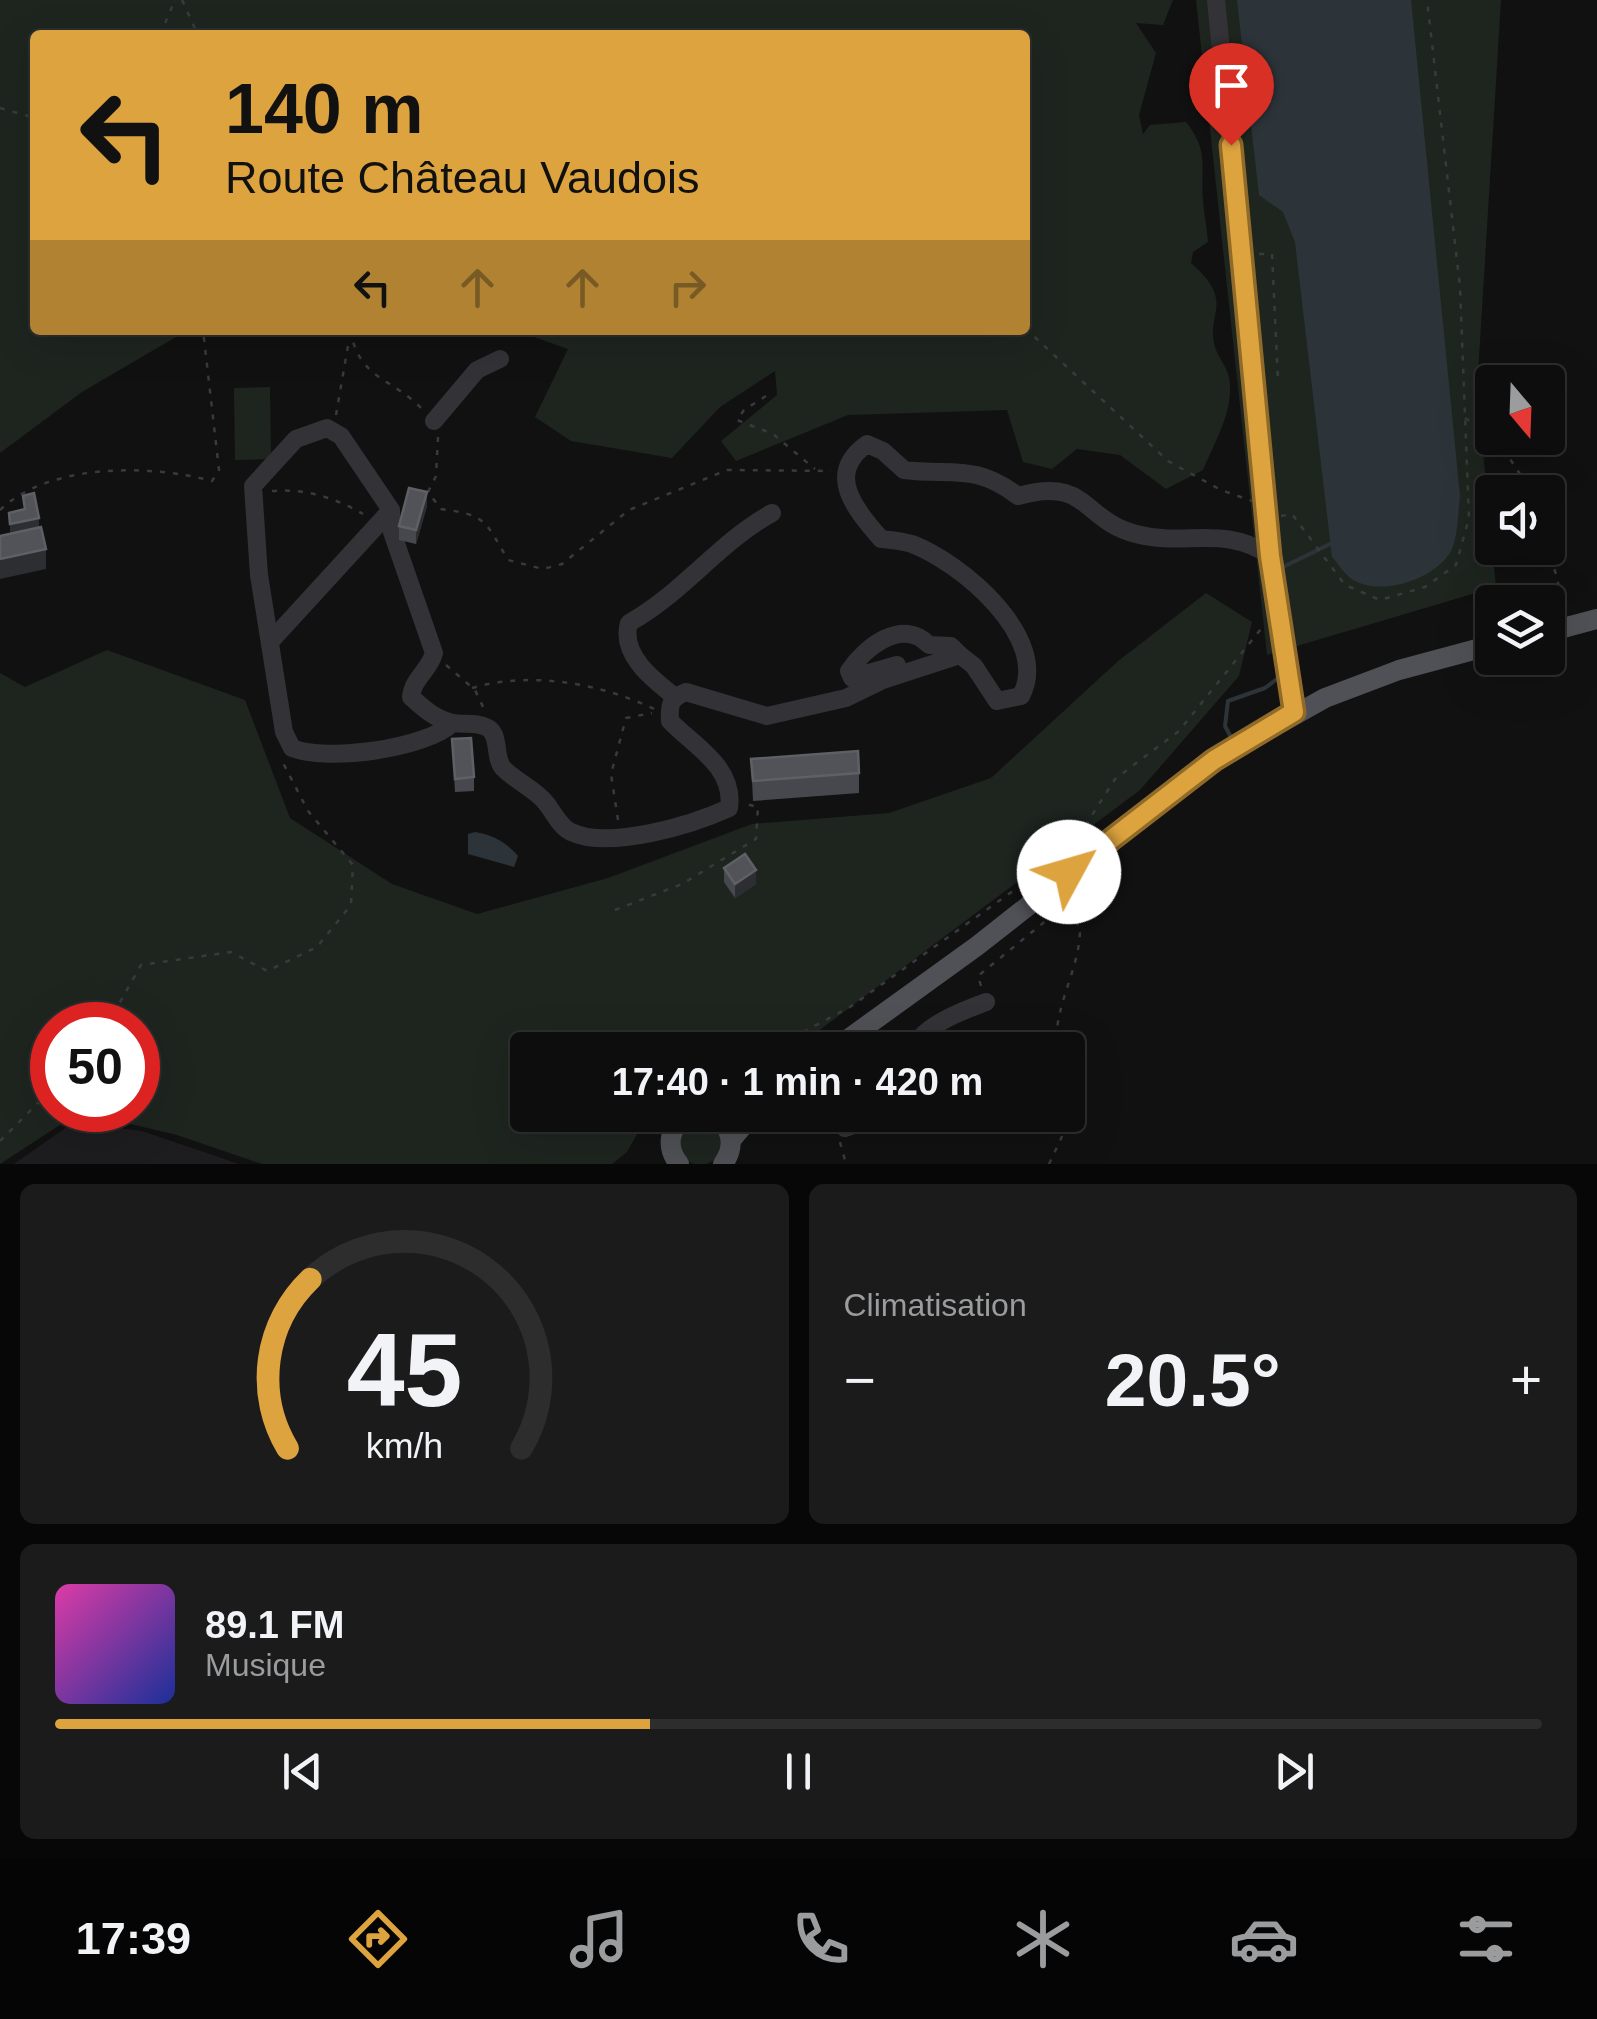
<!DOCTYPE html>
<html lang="fr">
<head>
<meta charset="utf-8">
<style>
  :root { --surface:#0d0d0e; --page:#1b1b1c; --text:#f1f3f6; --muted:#9a9c9e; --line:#2d2d2e; --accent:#dda33e }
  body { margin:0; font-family:Helvetica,sans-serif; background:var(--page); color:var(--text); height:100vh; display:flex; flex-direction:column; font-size:38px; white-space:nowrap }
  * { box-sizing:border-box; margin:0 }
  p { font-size:32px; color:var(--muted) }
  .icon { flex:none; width:55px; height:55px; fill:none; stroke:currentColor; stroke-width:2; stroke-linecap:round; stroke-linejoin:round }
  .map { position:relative; height:1164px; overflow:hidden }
  .drawer { display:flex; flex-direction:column; gap:20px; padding:20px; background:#070708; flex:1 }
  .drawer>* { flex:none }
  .hud { position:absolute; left:30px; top:30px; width:1000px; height:305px; border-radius:10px; box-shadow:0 10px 40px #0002,0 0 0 2px var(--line); background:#dda33e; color:#111; overflow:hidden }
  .needle { width:65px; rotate:161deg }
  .fabs { position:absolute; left:1475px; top:365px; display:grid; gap:20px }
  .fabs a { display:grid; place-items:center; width:90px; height:90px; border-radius:10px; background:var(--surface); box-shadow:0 10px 40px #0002,0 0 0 2px var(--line); font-size:50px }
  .speed { position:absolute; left:30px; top:1002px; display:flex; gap:20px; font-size:50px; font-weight:700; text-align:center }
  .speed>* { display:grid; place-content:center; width:130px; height:130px; border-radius:50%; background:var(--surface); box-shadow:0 10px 40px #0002,0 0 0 2px var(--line); line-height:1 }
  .speed .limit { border:15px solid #d22; background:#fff; color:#111 }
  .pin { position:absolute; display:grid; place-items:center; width:85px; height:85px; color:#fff; margin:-102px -42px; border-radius:50% 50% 50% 0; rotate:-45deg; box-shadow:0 0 10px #0007 }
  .pin .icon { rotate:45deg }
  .me { position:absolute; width:110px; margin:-55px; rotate:51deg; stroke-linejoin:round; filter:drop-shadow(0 0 8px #0008) }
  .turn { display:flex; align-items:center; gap:35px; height:210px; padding:0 30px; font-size:45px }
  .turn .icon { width:130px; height:130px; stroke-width:2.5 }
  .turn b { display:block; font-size:70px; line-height:85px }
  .lanes { display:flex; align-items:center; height:95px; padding:0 30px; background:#0003; justify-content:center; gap:50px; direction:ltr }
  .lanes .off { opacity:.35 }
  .big { font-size:75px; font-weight:800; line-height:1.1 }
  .drawer .card { flex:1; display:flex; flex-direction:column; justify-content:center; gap:15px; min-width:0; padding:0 35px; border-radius:15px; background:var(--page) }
  .drawer .dial { align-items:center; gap:0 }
  .dial svg { height:260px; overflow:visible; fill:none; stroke:var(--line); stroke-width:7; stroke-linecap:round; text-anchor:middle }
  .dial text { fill:var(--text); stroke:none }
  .song { display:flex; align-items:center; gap:30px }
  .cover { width:120px; height:120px; border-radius:15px; background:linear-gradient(135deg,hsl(320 70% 55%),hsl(230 70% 35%)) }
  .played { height:10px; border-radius:5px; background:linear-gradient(90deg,var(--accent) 40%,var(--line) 40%) }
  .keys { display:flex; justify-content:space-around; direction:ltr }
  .heat { display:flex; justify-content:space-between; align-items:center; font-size:55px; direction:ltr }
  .drawer .tiles { flex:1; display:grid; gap:20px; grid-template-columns:1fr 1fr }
  .card:last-child { grid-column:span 2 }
  .trip { position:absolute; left:510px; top:1032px; width:575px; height:100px; border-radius:10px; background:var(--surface); box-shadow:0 10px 40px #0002,0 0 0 2px var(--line); font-weight:800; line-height:100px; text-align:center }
  .tab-bar { display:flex; height:160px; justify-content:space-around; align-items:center; background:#050506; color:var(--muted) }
  .tab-bar .icon { width:70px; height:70px }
  .tab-bar .selected { color:var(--accent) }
  .tab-bar b { font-size:45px; color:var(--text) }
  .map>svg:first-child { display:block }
</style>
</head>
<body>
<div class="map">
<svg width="1597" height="1164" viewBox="0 0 1597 1164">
  <rect width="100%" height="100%" fill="#111112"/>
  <path fill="#1d1d1f" d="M74 1122 142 1131 239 1164H14Z"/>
  <g fill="#1e251f" fill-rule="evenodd">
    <path d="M0 0H1173L1163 25 1136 23 1156 53 1139 115 1143 134 1150 125 1186 122C1210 153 1200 165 1203 200 1204 214 1207 228 1208 242L1193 252 1191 263C1238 304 1203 313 1216 350 1220 360 1227 367 1229 378 1235 409 1214 443 1203 470L1166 489 1120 455 1077 449 1052 469 1023 462 1007 410 848 415 736 461 721 441 777 395 775 371 720 407 672 458 571 441 535 417 568 349 514 330H1025V35H35V330H188L82 392 0 453Z"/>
    <path d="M1196 0H1501L1477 390 1496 587 1267 655Z"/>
    <path d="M270 387 271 459 235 460 234 388Z"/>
    <path d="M1206 593 1252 622 1239 676 1140 790 801 1044 791 1050H528V1115H648L627 1152 612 1164H262L177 1135 80 1112 0 1164V673L25 687 107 650 245 700 290 818 392 884 477 914 608 878 752 824 889 813 991 778 1117 662ZM52 1025H138V1110H52Z"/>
    <circle cx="700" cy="1143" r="22"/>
  </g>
  <g fill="#2c343a">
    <path d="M1237 0H1411L1460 496C1458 512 1458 537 1451 551 1435 579 1382 597 1353 580 1345 575 1338 564 1332 557L1295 242 1283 212 1259 195Z"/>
    <path d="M475 832C493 835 506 842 518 856L514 867 468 854V834Z"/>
  </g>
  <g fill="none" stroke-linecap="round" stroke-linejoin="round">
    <g stroke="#2c343a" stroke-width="4">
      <path d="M1281 568 1330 544"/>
      <path d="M1234 743 1225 726 1228 701 1265 688 1282 675"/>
    </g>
    <g stroke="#393a3e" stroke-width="2.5" stroke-dasharray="5 8" stroke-linecap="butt">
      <path d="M182 0 198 35"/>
      <path d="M160 35 175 0"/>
      <path d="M0 108 35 118"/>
      <path d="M1259 254H1272L1278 380"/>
      <path d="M1025 328 1168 461 1221 490 1252 501"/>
      <path d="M350 330C360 381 392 377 423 410"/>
      <path d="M766 396 744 410 737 420 773 434 815 469"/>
      <path d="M336 415 349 340"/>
      <path d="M1465 418 1492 436"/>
      <path d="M438 437 436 476 428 492 441 509C487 515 485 521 508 560L543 569 562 564 629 510 727 470 831 471"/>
      <path d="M1496 438 1532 492"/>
      <path d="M272 491C304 488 336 498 363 514"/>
      <path d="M0 510C49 463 150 464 212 481L219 470 203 330"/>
      <path d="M1281 516 1292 514 1345 585 1380 600 1425 587 1456 565 1469 518 1460 287 1427 0"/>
      <path d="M1548 544 1565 610"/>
      <path d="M446 665 475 690 485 711"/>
      <path d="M472 688C530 671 600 683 654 709"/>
      <path d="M618 820 611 774 626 718 652 713"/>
      <path d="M615 910 682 884 756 839 758 807 746 804"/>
      <path d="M981 986 978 976 1048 919 1070 916 1080 927C1081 969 1052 1007 1057 1050"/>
      <path d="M107 1025 141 965 231 952 267 971 317 947 351 905 353 865 308 811 282 761"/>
      <path d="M741 1050 792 1038 850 1007 1041 871 1087 823 1115 779 1179 731 1265 624"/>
      <path d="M0 1141 52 1089"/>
      <path d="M840 1142 846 1164"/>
      <path d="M1049 1164 1066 1128 1064 1115"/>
    </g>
    <g stroke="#333337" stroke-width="18">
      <path d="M1216 0 1271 556"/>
      <path d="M434 421 477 370 500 359"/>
      <path d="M270 642 391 510"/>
      <path d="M897 665 852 678 849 671C865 647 903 617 929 645L951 646 960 655"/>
      <path d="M674 696C652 679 620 654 629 623 683 593 719 542 772 513"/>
      <path d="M453 723C425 749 327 762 292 748L284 732 259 575 253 486 296 439 327 428 341 436 391 510 392 532 434 653C429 671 413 678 411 697 422 707 434 718 449 722 461 726 476 721 488 728 501 736 493 758 504 769 517 782 535 789 546 803 554 813 560 827 571 832 609 850 692 825 729 808 735 767 695 747 670 721 669 705 670 698 686 692L767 716 846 698 883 680 960 655 974 666 997 701 1021 696C1052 638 960 562 912 544 902 541 891 540 881 539 855 509 825 474 867 444L883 451 904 470C953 476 974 463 1018 496 1088 476 1082 520 1136 534 1186 547 1223 524 1271 556L1294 712"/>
      <path d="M913 1050C921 1026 962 1011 986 1002"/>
      <path d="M838 1115 845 1128 882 1115"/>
    </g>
    <g stroke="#4f5156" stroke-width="20">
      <path d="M1548 632 1597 619"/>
      <path d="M833 1050 977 946 1214 760 1325 698 1399 670 1492 645"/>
      <path d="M714 1115C732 1127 736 1146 723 1164"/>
      <path d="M731 1140 752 1115"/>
      <path d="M679 1164C665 1146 669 1127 688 1115"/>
    </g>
  </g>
  <g fill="#47484d">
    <path d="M427 506 416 544 399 540V526Z"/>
    <path d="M452 739 474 777V791L455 792Z"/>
    <path d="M751 759 859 773V793L753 801Z"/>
    <path d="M724 868 756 884 735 898 724 882Z"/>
  </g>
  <g fill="#2d2e31">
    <path d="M427 492V506L416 544V530Z"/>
    <path d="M39 518V531L10 538V524Z"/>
    <path d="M46 549V569L0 579V559Z"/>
    <path d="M756 870V884L735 898V884Z"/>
  </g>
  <g fill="#515358" stroke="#5e6066" stroke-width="2.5">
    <path d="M409 488 427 492 416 530 399 526Z"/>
    <path d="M34 493 39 518 10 524 9 513 25 509 23 496Z"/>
    <path d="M41 527 46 549 0 559V536Z"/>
    <path d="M471 738 474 777 455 779 452 739Z"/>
    <path d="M858 751 859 773 753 781 751 759Z"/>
    <path d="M745 854 756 870 735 884 724 868Z"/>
  </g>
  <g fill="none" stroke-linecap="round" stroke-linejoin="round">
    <defs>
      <path id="route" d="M1069 872 1214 760 1294 712 1270 556 1231 145"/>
    </defs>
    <use href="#route" stroke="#906a28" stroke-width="25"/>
    <use href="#route" stroke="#dda33e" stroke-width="18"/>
  </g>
</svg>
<div class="fabs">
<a><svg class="needle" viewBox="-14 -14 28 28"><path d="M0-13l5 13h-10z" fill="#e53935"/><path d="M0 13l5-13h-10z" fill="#9a9c9e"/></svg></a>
<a><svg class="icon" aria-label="sound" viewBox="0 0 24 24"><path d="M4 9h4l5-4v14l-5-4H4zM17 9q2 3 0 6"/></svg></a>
<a><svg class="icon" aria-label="layers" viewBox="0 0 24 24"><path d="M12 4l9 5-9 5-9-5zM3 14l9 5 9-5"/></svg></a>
</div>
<div class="speed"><div class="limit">50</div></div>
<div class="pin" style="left:1231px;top:145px;background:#d93025"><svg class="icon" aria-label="arrive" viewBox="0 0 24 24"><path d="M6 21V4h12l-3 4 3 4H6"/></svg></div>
<svg class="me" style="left:1069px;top:872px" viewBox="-20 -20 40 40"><circle r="19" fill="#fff"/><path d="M0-13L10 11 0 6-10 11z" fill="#dda33e"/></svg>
<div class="trip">17:40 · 1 min · 420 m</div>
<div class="hud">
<div class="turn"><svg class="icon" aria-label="left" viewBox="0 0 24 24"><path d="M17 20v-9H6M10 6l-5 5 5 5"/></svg><div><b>140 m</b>Route Château Vaudois</div></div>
<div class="lanes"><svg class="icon" aria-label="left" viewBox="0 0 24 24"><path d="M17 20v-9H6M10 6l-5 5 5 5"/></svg><svg class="icon off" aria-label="ahead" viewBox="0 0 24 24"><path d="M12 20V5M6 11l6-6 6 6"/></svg><svg class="icon off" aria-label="ahead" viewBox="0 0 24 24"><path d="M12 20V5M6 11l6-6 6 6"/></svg><svg class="icon off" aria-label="right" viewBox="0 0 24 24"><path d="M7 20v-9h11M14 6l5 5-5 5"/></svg></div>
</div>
</div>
<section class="drawer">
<div class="tiles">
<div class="card dial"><svg viewBox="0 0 100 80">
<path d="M14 69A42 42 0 1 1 86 69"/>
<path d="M14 69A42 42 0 0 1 21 17" stroke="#dda33e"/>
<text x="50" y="56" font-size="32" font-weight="700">45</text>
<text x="50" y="72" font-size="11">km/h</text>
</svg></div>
<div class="card"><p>Climatisation</p>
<div class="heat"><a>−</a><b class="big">20.5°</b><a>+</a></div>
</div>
<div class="card">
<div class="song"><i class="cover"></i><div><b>89.1 FM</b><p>Musique</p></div></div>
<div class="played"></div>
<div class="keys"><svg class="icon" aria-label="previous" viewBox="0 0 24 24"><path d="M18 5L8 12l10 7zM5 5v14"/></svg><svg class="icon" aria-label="pause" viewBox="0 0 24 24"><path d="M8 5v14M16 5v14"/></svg><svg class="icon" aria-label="next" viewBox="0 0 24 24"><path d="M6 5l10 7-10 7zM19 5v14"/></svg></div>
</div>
</div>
</section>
<nav class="tab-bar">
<b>17:39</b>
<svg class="icon selected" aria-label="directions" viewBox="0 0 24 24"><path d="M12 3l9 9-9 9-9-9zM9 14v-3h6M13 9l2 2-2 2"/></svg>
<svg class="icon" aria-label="music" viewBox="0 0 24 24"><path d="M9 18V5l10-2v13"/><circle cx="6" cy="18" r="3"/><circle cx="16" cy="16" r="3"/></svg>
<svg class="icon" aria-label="phone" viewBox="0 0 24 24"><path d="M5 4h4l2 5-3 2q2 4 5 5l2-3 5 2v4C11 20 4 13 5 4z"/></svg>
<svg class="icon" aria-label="climate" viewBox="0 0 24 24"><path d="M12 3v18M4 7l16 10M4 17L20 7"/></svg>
<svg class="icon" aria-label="car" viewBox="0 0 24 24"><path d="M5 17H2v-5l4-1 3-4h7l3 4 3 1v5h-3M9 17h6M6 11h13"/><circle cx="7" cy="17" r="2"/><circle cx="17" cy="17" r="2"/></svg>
<svg class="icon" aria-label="filters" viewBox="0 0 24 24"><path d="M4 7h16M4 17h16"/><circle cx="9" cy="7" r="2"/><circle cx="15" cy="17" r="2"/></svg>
</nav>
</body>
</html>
